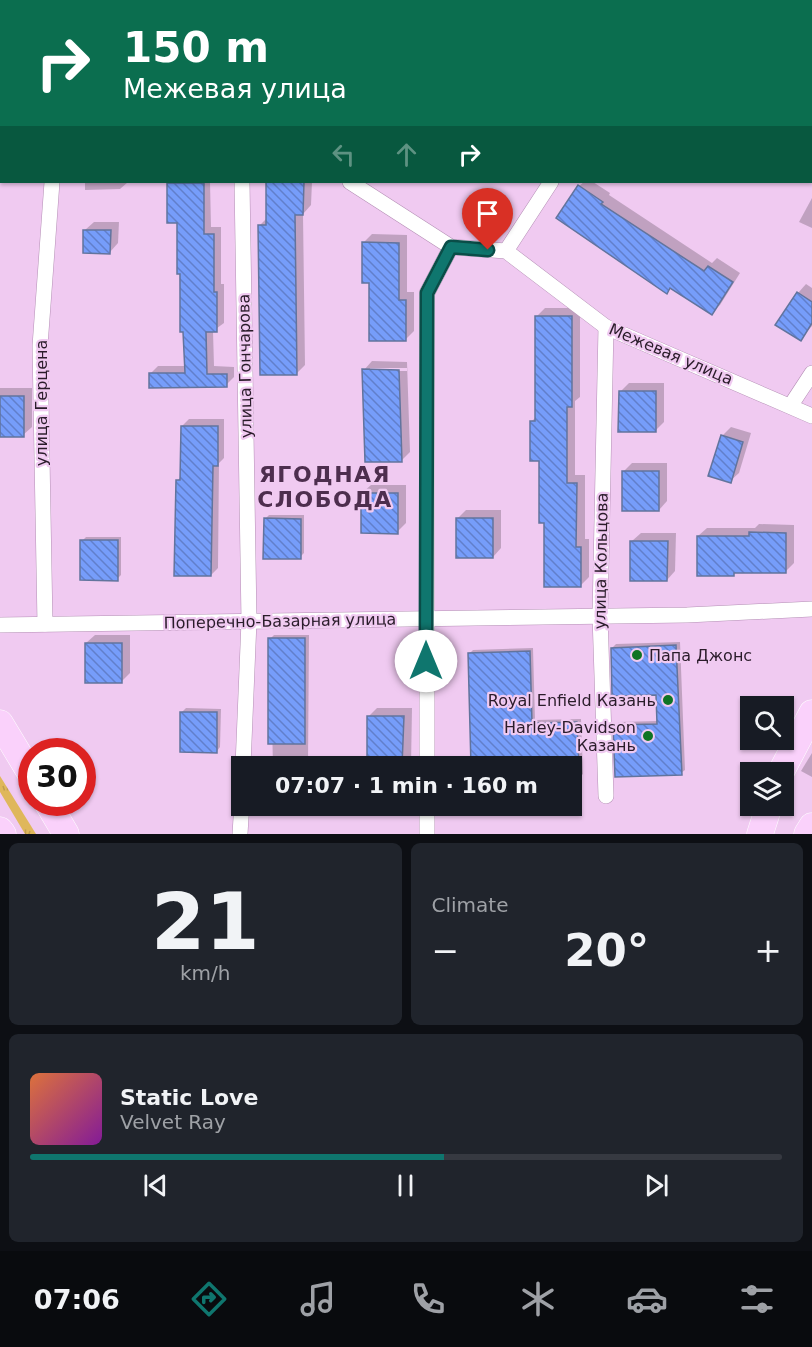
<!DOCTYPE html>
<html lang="en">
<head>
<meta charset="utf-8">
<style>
  :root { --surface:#171b24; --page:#20242c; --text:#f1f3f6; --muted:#9ea1a6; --line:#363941; --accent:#0f766e }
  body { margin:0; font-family:"DejaVu Sans",sans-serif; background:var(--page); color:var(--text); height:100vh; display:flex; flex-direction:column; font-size:22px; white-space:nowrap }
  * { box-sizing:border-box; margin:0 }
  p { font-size:20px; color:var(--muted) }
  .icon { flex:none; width:33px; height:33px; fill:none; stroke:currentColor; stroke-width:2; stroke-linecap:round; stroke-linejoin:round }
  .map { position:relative; height:834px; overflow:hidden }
  .panel { display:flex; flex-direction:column; gap:9px; padding:9px; background:#0d0f14; flex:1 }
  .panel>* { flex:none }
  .banner { position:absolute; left:0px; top:0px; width:813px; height:183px; box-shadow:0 2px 4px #0004; background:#0b6e4f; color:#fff; overflow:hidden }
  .fabs { position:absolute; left:740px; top:696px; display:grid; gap:12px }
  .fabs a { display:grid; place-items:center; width:54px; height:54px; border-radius:0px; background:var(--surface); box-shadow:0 2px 4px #0004; font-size:30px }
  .speed { position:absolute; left:18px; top:738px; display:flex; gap:12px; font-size:30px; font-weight:700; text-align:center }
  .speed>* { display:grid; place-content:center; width:78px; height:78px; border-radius:50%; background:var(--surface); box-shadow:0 2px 4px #0004; line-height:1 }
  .speed .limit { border:9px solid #d22; background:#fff; color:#111 }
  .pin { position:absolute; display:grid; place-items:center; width:51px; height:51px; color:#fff; margin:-62px -26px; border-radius:50% 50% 50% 0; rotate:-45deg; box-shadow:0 0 6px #0007 }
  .pin .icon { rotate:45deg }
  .me { position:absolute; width:66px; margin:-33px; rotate:0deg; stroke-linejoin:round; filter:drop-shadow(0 0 4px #0008) }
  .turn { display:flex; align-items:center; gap:21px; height:126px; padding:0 24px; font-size:27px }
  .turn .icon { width:78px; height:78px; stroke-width:2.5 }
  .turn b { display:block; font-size:42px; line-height:51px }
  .lanes { display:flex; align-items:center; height:57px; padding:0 24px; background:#0003; justify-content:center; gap:30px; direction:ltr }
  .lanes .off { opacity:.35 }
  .big { font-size:45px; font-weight:700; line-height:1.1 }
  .panel .widget { flex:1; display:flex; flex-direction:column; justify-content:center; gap:9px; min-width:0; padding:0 21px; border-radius:9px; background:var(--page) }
  .panel .dial { align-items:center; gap:0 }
  .dial b { font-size:78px; line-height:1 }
  .song { display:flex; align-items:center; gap:18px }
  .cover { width:72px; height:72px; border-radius:9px; background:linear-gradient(135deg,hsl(20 70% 55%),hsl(290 70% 35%)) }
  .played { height:6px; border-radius:3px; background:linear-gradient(90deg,var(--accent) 55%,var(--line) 55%) }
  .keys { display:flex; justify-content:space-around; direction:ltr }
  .heat { display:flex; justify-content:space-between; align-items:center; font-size:33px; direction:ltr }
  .panel .tiles { flex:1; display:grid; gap:9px; grid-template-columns:1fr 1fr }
  .widget:last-child { grid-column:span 2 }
  .trip { position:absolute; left:231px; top:756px; width:351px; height:60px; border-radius:0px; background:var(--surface); box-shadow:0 2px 4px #0004; font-weight:700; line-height:60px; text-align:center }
  .tab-bar { display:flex; height:96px; justify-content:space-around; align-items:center; background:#090b0e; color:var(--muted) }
  .tab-bar .icon { width:42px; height:42px }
  .tab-bar .selected { color:var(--accent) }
  .tab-bar b { font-size:27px; color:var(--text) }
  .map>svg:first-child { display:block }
</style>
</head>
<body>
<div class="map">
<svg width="812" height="834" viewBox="0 0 812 834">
  <defs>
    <pattern id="grass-tufts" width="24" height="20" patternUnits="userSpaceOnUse" patternTransform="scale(1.5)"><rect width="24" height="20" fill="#dfb75b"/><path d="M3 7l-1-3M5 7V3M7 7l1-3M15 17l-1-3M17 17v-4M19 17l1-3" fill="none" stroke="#c09d4f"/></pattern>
    <pattern id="building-back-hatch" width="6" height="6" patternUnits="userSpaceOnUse" patternTransform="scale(1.5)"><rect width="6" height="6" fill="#769dfa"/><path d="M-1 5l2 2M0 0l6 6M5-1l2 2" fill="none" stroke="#617fcb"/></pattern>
  </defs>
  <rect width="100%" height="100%" fill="#f0caf1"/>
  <path fill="url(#grass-tufts)" d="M0 776 36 834H25L0 792Z"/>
  <g fill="#0003" fill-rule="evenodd">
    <path d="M602 0H638L601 2Z"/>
    <path d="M85 182H128L120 189 85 190Z"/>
    <path d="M167 182H210L211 227H221V284H224V323L213 331 214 366 234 367V377L226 385 150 374 158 366H186L185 331H181L178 222H168Z"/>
    <path d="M268 182H312L311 205 303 214 305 365 296 374 259 226 268 217Z"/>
    <path d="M584 182H593L610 193 609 195 712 263 717 258 740 273 720 305 711 313 671 287 666 292 579 186Z"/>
    <path d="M812 198V228L799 222Z"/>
    <path d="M94 222H119L118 243 110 252 85 230Z"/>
    <path d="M372 234 407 235V292H414V331L406 339 371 282 363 243Z"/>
    <path d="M806 284 812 288V326L800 339 798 293Z"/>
    <path d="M545 308H580V397L575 401V475H585V539H589V577L580 586 545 522 541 460 532 421 536 417V317Z"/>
    <path d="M372 361 407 362 410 452 402 460 364 370ZM370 368H407V371H370Z"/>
    <path d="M629 383H664V422L655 431 620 392Z"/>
    <path d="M0 388H32V427L23 435H0Z"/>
    <path d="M189 419H224V458L219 463 218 568 211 575 177 481 182 476V426Z"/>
    <path d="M731 427 751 433 739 473 730 481 722 436Z"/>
    <path d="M632 463H667V501L659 510 624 471Z"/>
    <path d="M371 485H406V523L397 532 362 493Z"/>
    <path d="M466 510H501V548L493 557 458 518Z"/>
    <path d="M269 515H304V553L300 557 265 519Z"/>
    <path d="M759 524 794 525V563L785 572 737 571 733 575 698 536 707 528H755Z"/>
    <path d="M641 533H676L675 571 667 580 632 541Z"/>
    <path d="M86 537H121V575L117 579 82 541Z"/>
    <path d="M95 635H130V673L121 682 86 643Z"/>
    <path d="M274 635H309L308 766H273L270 639Z"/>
    <path d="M680 642 685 770 681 773 615 726 619 722 658 721 657 693 612 648 616 644Z"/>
    <path d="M533 648 535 720 581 719 583 774 579 778H572V766H473L469 654 473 650Z"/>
    <path d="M186 708 221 709 220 747 217 751 182 712Z"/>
    <path d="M377 708H412L411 766H367L368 717Z"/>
    <path d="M812 753V777L801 771Z"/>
    <path d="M273 806H312L308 810H273Z"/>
  </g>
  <g fill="url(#building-back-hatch)" stroke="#62749d" stroke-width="1.5">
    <path d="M266 182H304L303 215H295L297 375H260L258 225H266Z"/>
    <path d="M167 183H204V234H214V292H217V332H206L207 374H227V387L149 388V373H185L183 332H180V274H177V223H167Z"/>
    <path d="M578 185 603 202 601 204 704 271 708 266 733 282 712 315 670 288 667 294 556 218Z"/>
    <path d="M83 230H111L110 254 83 253Z"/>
    <path d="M362 242 399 243V300H406V341H369V283H362Z"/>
    <path d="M797 292 812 302V323L801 341 775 325Z"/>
    <path d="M535 316H572V407H567V483H577L576 547H581V587H544V523H539V461H530V421H535Z"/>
    <path d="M362 369 399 370 402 462H365Z"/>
    <path d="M619 391H656V432H618Z"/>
    <rect x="0" y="396" width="24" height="41"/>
    <path d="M181 426H218V466H213L211 576H174L176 480H180Z"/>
    <path d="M721 435 743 442 731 483 708 476Z"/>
    <rect x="622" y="471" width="37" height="40"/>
    <path d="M361 493H398V534L361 533Z"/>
    <path d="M264 518 301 519V559H263Z"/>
    <rect x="456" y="518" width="37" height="40"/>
    <path d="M749 532 786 533V573H734V576H697V536H749Z"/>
    <path d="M80 540H118V581L80 580Z"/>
    <path d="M630 541H668L667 581H630Z"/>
    <rect x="268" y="638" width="37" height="106"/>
    <rect x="85" y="643" width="37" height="40"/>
    <path d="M676 645 682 775 615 777 613 725 657 724 656 695 612 696 611 648Z"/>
    <path d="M530 651 532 723 577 722 579 766H471L468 653Z"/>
    <path d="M180 712H217V753L180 752Z"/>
    <path d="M367 716H404L402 766H367Z"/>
  </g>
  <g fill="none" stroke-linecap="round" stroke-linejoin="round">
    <defs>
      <g id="minor">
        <path d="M21 0 22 2"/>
        <path d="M93 2 97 0"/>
        <path d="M665 2 666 0"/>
        <path d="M0 33 2 32"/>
        <path d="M242 182 249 621 243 766"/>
        <path d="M350 182 451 247 506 251 606 327 812 416"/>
        <path d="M506 251 551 182"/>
        <path d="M606 327 600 616 606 796"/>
        <path d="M791 405 812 373"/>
        <path d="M45 624 40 346 52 182"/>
        <path d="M0 625 687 615 812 609"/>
        <path d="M427 766V293L451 247"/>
        <path d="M427 806V834"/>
        <path d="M240 834 242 802"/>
      </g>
      <g id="primary">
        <path d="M0 723 32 776"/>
        <path d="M781 772 812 713"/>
        <path d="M47 802 66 834"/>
        <path d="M0 830 3 834"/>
        <path d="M760 834 769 806"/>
        <path d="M807 834 812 826"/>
      </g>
    </defs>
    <use href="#minor" stroke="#b48fb5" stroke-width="16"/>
    <use href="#primary" stroke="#fff" stroke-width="27"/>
    <use href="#minor" stroke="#fff" stroke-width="15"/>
    <use href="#primary" stroke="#fad1fb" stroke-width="26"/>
  </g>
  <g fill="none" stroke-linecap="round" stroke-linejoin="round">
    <defs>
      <path id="route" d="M426 661 427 293 451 247 488 250"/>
    </defs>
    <use href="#route" stroke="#0a4d48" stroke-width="15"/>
    <use href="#route" stroke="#0f766e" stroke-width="10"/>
  </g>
  <g fill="#0f7425" stroke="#f0caf1" stroke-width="2">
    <circle cx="637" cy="655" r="6"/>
    <circle cx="668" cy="700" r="6"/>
    <circle cx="648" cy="736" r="6"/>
  </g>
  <g text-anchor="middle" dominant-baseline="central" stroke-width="4.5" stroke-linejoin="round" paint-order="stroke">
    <g font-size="16" fill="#2a1c2a" stroke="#f0caf1">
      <text transform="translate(671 354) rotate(23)">Межевая улица</text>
      <text transform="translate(245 366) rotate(-91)">улица Гончарова</text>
      <text transform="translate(41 403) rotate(-90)">улица Герцена</text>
      <text transform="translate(601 561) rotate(-89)">улица Кольцова</text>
      <text transform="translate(280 621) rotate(-1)">Поперечно-Базарная улица</text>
    </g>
    <g font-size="16" fill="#2a1c2a" stroke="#f0caf1" text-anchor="end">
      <text x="649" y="655" text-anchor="start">Папа Джонс</text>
      <text x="656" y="700">Royal Enfield Казань</text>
      <text x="636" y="727">Harley-Davidson<tspan x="636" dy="18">Казань</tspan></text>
    </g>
    <g font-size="22" font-weight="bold" letter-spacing="1.5" fill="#4d2e4e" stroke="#f0caf1">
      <text x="325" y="474">ЯГОДНАЯ<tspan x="325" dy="25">СЛОБОДА</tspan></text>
    </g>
  </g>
</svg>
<div class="fabs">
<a><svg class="icon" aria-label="search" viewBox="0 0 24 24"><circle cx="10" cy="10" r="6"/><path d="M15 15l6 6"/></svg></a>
<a><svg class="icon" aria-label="layers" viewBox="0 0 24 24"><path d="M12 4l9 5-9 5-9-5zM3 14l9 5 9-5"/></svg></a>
</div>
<div class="speed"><div class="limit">30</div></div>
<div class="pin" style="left:488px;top:250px;background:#d93025"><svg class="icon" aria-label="arrive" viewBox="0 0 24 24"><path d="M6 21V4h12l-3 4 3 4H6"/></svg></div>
<svg class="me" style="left:426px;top:661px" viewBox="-20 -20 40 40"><circle r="19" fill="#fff"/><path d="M0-13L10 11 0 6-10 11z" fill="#0f766e"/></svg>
<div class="trip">07:07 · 1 min · 160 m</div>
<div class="banner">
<div class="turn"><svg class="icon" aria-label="right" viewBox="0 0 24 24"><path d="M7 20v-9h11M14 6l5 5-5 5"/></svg><div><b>150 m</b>Межевая улица</div></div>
<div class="lanes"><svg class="icon off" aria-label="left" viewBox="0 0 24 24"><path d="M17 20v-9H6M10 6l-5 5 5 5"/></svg><svg class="icon off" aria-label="ahead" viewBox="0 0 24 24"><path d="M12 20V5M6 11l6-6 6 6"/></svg><svg class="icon" aria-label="right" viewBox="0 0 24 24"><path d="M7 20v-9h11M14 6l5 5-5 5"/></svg></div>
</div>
</div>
<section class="panel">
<div class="tiles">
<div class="widget dial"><b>21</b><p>km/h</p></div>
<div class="widget"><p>Climate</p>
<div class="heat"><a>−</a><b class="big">20°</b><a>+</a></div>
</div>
<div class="widget">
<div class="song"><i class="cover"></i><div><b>Static Love</b><p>Velvet Ray</p></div></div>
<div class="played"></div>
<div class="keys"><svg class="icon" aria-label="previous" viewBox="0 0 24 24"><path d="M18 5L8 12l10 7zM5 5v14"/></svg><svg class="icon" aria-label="pause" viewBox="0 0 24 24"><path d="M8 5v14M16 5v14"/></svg><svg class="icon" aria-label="next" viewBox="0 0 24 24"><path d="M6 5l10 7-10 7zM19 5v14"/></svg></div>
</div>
</div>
</section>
<nav class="tab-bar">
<b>07:06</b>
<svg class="icon selected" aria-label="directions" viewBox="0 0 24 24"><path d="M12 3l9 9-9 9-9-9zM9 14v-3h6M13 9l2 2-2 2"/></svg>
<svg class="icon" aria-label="music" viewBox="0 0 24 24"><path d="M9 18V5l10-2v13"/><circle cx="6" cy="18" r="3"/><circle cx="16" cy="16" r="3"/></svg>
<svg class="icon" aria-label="phone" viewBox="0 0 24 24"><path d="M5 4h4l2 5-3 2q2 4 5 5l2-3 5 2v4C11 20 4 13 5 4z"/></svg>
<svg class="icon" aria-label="climate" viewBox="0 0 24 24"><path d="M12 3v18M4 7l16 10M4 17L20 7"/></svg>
<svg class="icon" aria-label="car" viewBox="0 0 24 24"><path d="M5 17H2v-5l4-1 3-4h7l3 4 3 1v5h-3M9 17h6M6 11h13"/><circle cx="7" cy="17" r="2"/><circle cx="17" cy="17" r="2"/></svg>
<svg class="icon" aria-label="filters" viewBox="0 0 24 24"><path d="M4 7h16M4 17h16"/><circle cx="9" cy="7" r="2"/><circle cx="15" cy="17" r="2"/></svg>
</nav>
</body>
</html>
